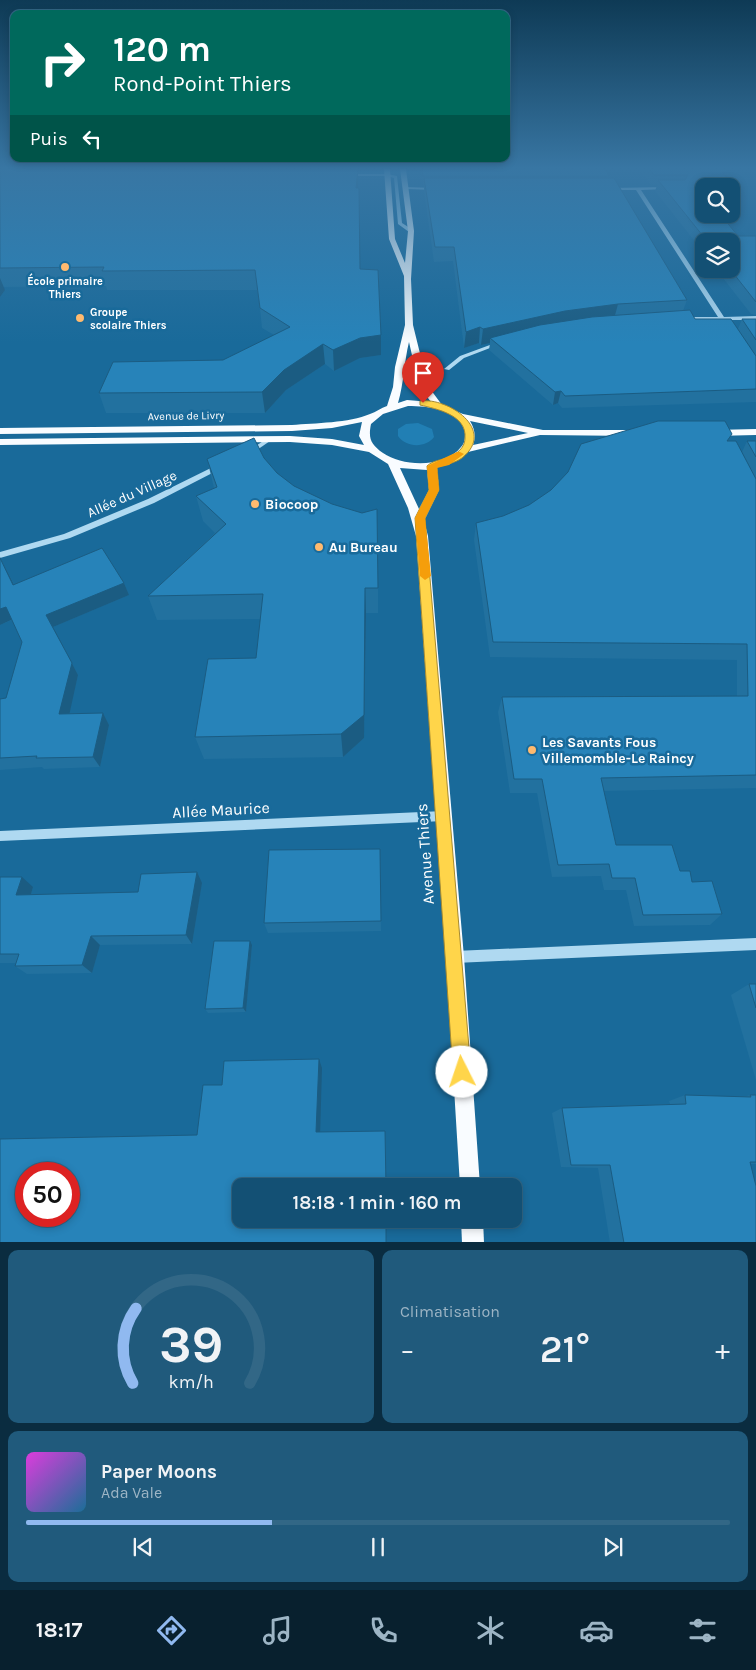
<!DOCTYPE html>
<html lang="fr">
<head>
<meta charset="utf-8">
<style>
  :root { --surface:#135074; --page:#205a7c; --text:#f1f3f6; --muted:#9db5c5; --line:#326786; --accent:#90b9f0 }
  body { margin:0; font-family:Karla,sans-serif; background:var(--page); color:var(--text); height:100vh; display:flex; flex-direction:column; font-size:19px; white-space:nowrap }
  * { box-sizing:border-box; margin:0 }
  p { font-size:16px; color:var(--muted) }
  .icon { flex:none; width:28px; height:28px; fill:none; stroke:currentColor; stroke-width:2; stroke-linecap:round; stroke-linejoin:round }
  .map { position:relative; height:1242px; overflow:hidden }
  .panel { display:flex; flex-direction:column; gap:8px; padding:8px; background:#0a2c40; flex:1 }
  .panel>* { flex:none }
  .banner { position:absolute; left:10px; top:10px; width:500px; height:152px; border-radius:10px; box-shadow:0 2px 8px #0003,0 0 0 1px var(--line); background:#00695c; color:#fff; overflow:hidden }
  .tools { position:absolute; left:695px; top:178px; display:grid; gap:10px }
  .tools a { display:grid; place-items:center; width:45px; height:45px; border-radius:10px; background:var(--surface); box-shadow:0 2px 8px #0003,0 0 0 1px var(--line); font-size:25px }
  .speed { position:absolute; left:15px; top:1162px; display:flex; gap:10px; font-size:25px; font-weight:700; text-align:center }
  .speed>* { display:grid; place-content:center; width:65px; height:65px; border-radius:50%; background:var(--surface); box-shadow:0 2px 8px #0003,0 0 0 1px var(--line); line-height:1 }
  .speed .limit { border:8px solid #d22; background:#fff; color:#111 }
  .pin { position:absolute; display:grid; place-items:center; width:42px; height:42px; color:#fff; margin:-51px -21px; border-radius:50% 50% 50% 0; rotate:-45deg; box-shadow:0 0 5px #0007 }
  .pin .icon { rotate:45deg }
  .me { position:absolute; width:55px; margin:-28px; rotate:356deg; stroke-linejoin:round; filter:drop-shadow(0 0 4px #0008) }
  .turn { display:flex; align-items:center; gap:18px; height:105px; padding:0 20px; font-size:22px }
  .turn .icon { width:65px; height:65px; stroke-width:2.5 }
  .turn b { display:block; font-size:35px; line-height:42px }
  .then { display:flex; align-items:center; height:48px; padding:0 20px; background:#0003; gap:10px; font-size:19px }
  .big { font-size:38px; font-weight:600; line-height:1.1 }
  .panel .widget { flex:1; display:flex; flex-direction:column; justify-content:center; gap:8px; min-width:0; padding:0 18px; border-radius:10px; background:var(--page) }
  .panel .dial { align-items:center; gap:0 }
  .dial svg { height:130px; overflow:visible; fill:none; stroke:var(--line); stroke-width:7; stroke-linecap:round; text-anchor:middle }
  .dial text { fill:var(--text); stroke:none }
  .song { display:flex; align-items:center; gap:15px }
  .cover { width:60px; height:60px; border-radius:8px; background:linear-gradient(135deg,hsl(300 70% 55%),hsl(200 70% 35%)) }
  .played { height:5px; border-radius:2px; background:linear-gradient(90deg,var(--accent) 35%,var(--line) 35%) }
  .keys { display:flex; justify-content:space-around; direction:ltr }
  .heat { display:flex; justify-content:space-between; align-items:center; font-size:28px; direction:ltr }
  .panel .tiles { flex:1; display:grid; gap:8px; grid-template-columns:1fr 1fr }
  .widget:last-child { grid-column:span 2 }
  .trip { position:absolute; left:232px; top:1178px; width:290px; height:50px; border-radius:10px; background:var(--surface); box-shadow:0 2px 8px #0003,0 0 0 1px var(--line); font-weight:600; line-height:50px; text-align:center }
  .tabs { display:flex; height:80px; justify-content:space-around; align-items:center; background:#08202e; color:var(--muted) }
  .tabs .icon { width:35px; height:35px }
  .tabs .selected { color:var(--accent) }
  .tabs b { font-size:22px; color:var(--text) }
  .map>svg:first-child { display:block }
</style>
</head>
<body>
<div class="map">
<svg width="756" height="1243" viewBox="0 0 756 1243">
  <rect width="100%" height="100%" fill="#196a9a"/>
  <path fill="#217fb4" d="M418 423 432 429 434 437C426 448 406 448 398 436V429L406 424Z"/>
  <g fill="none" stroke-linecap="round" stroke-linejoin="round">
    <g fill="#afd9f1" fill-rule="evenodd">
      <path d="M348 174H387L397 176 402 223 413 230V232H409L398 224 394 178 387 176H347Z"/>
      <path d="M405 187 434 188 436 189 434 190 407 189Z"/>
      <path d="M669 187 667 189 641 190 724 317 756 316V320H726V322L724 323 721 320 683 321 680 319 683 317H718L636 190H610L608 189 610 188Z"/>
      <path d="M498 342 503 343 464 358 449 370 444 369 460 356Z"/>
      <path d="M268 438 271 440 270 441 251 454H247L246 452Z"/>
      <path d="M217 465H220L224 467 154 503 70 538 0 558V552L64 534 148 499Z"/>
      <path d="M444 811 448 812 449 816 448 820 444 821 0 841V831Z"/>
      <path d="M756 938V950L455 963 451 961 449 957 451 953 455 951Z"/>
    </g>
    <g fill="#f9fcff" fill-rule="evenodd">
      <path d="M384 169H390L395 239 405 263 408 231 400 169H406L414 231 411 279 413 325 428 386 442 405 463 414 543 430H634L639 433 634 436 540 435 468 452 454 462 437 467 439 490 424 521 428 536 464 957 480 1186H460L446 957 416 536 408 508 388 464 369 452 332 445 290 442 0 445V439L290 436 332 439 364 445 359 436 362 422 332 428 292 431 0 434V428L292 425C315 423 349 423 370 414 376 412 381 408 387 406L393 387 395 367 405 325 404 276 389 239ZM409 342 419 386 431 402 407 400 398 403C404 383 404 362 409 342ZM408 406C427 406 462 409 465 433 465 438 465 443 461 447 445 468 403 467 383 453 371 444 368 439 371 424L383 414ZM470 421 528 433 473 445C476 437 475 429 470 421ZM400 468 427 470 429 490 419 509Z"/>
      <path d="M756 429V435L714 436 709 433 714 430Z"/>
      <path d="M461 1219H483L484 1243H462Z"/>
    </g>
  </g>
  <g fill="#22719f">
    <path d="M0 169 358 188 360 269 381 335V355L360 358 334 371 325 364 286 390 265 413H106L99 393 223 360 274 335 262 328 258 290H107L106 286 3 287 5 290 0 297Z"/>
    <path d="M421 169H605L609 176V178L687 300 683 311 695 319 738 329 742 319H756V402L562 408 558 403 553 405 489 350 490 343 481 345 479 343 464 348 453 261 434 262 424 191V185H423Z"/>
    <path d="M638 169H727L729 172 727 178 730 181 728 186H704V191L738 236H756V315L751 314 716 269H731V241H704V253L655 191 657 185H651Z"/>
    <path d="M729 441 742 452 747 441H756V788L604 791 616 845 680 871 692 882 722 914 710 925 634 926 626 890H604L601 876 552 877 537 793H510L498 712 502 697 737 696V660L490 657 474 540 476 523 503 516Z"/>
    <path d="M264 458 378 588V613H366L364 738 343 757 204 759 195 737 256 658 261 619 157 620 148 596 215 533 203 521 196 496 214 488 207 459Z"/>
    <path d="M0 557 14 584 124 583 129 595 53 627 78 675 69 714 103 713 109 725 100 767 44 769 42 767 0 770V699L6 698 22 642 12 620 0 625Z"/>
    <path d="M380 849 381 931 268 933 264 923Z"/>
    <path d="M0 877 33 887 31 895 138 892 202 883 192 944 100 945 92 973 27 974 15 966 16 963H0Z"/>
    <path d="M252 945 246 1012 208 1013 205 1009Z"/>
    <path d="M749 984H756V1080L731 995Z"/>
    <path d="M685 1095 743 1097 750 1095H756V1164H750L756 1243H610L598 1168 561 1167 552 1113 562 1108 670 1104 669 1101Z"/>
  </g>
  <g fill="#1b5c82">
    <path d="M358 169V186L356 205V188Z"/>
    <path d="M0 278 5 290 0 297Z"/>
    <path d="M618 304 614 319 490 338V343L481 345 483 329 565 311Z"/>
    <path d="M480 327 479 343 464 348 466 332Z"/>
    <path d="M381 335V355L360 358 334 371 333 350 360 338Z"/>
    <path d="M323 344 325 364 286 390 265 413 262 392 284 370Z"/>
    <path d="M561 391 558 403 553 405 555 392Z"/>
    <path d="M0 557 20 597 13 585Z"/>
    <path d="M124 583 129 595 53 627 78 675 67 725 59 714 46 615Z"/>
    <path d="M365 588 366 613 364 738 343 757 341 734Z"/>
    <path d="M6 607 13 619 0 625V609Z"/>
    <path d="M103 713 109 725 100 767 93 757Z"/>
    <path d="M197 872 202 883 192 944 186 935Z"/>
    <path d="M22 877 33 887 28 905 16 895Z"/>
    <path d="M91 936 100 945 92 973 82 965Z"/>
    <path d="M250 941 252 945 246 1012 243 1008Z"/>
    <path d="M319 1059 322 1068 320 1137 316 1132Z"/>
  </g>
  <g fill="#2783b9" stroke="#1b5c82" fill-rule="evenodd">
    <path d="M0 169H358L356 188H359L360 269 378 270 381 335 360 338 333 350 323 344 284 370 262 392 99 393 113 362 223 360 290 327 260 308 255 270 102 271 104 267 0 268Z"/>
    <path d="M422 169H605L609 176H423Z"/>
    <path d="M649 169H727L729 172H722L730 181H695L704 192V214H720L738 236H756V302L730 269H731V241H707L658 180H685L688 175H654Z"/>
    <path d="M424 178H614L687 300 618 304 565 311 483 329 480 327 466 332 454 247H435Z"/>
    <path d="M690 310 695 319H731L756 356V389L565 396 561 391 555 392 490 338 540 325 592 317Z"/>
    <path d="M742 319H756V340Z"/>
    <path d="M658 421H725L732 434 727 441H736L756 479V775L601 778 616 845H672L680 871H690L692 882 712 881 722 914 643 915 635 878H612L609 864 558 865 542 779H514L502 697 748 696 747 644 493 642 476 523 503 516 529 505 551 490 568 472 581 444Z"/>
    <path d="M254 438 264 458 277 473 294 486 332 504 362 513 377 509 378 588H365L364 715 341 734 195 737 208 659 256 658 263 594 148 596 226 524 196 496 217 487 207 459Z"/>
    <path d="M747 441H756V457Z"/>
    <path d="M102 548 124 583 46 615 72 663 59 714 103 713 93 757 36 758 37 756 0 758V699L6 698 22 642 6 607 0 609V558L13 585Z"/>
    <path d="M380 849 381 921 264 923 269 850Z"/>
    <path d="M197 872 186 935 91 936 82 965 15 966 19 954H0V877H22L16 895 138 892 141 874Z"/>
    <path d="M214 941H250L243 1008 205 1009Z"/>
    <path d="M749 984H756V1008Z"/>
    <path d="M319 1059 316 1132 385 1131 386 1186H241V1219H386V1243H0V1139L197 1135 203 1085H222L224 1061ZM26 1174H69V1216H26Z"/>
    <path d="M685 1095 751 1097 750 1095H756V1162H750L756 1186V1243H624L610 1165H571L562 1108 686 1104Z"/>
  </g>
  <linearGradient id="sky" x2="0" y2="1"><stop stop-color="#0e3a55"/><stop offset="0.49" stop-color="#3876a3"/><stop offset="1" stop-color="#3876a3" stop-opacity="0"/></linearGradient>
  <rect width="756" height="343" fill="url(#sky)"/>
  <path fill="#ffd54a" stroke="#a68a30" d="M420 401C448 397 497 430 462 458 455 463 445 465 437 467L439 490 425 518 471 1072 468 1078 462 1080 456 1078 453 1072 415 518 429 490 427 466C434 459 447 460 455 454 461 450 465 445 465 438 467 415 437 409 420 405Z"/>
  <path fill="#f59e0b" d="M457 452H460L464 454 449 465 437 468 439 490 425 518 431 576 425 580 420 576 415 518 429 490 427 466Z"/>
  <g fill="#ffba6f" stroke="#196a9a" stroke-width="2">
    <circle cx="65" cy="267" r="5"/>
    <circle cx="80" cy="318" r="5"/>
    <circle cx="255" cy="504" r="5"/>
    <circle cx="319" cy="547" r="5"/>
    <circle cx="532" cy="750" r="5"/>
  </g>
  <g text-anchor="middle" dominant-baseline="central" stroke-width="5" stroke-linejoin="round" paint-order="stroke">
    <g font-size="11" font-weight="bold" fill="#fff" stroke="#196a9a">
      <text x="65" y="281">École primaire<tspan x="65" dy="13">Thiers</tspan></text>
      <text x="90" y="312" text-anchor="start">Groupe<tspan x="90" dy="13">scolaire Thiers</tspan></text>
    </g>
    <g font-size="11" fill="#fff" stroke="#196a9a">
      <text transform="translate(186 416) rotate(-1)">Avenue de Livry</text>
    </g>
    <g font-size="14" fill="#fff" stroke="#196a9a">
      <text transform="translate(132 494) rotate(-24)">Allée du Village</text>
    </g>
    <g font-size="14" font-weight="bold" fill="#fff" stroke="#196a9a" text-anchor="start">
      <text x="265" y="504">Biocoop</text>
      <text x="329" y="547">Au Bureau</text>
      <text x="542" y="742">Les Savants Fous<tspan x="542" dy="16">Villemomble-Le Raincy</tspan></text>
    </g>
    <g font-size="16" fill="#fff" stroke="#196a9a">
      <text transform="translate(221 810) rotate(-3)">Allée Maurice</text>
      <text transform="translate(425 854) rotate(-94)">Avenue Thiers</text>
    </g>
  </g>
</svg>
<div class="tools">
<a><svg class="icon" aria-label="search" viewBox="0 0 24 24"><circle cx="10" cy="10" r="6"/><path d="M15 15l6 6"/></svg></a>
<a><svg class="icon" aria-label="layers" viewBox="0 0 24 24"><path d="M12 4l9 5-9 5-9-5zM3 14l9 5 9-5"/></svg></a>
</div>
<div class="speed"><div class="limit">50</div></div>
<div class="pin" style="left:423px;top:403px;background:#d93025"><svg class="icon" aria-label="arrive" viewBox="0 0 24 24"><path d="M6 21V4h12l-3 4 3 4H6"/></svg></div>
<svg class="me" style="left:462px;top:1072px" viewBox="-20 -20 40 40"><circle r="19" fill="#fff"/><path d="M0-13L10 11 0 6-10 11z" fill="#ffd54a"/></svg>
<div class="trip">18:18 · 1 min · 160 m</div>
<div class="banner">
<div class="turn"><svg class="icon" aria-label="right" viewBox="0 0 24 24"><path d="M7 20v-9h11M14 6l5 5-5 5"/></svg><div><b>120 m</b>Rond-Point Thiers</div></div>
<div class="then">Puis<svg class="icon" aria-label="left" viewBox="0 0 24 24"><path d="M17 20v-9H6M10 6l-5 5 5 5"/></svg></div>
</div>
</div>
<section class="panel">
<div class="tiles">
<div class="widget dial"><svg viewBox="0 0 100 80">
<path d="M14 69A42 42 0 1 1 86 69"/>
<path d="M14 69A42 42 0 0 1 16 23" stroke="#90b9f0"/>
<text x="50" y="56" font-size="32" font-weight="700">39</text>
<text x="50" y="72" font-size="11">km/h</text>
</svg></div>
<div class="widget"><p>Climatisation</p>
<div class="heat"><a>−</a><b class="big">21°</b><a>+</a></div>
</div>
<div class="widget">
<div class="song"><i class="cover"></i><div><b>Paper Moons</b><p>Ada Vale</p></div></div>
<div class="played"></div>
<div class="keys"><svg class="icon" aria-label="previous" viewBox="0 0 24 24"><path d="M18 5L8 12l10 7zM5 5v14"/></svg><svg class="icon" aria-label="pause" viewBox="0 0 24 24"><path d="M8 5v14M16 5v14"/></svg><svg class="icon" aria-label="next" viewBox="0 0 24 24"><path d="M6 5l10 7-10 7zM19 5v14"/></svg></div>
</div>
</div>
</section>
<nav class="tabs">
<b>18:17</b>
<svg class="icon selected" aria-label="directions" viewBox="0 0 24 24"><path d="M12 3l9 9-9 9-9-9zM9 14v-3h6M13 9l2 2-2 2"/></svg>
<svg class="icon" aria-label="music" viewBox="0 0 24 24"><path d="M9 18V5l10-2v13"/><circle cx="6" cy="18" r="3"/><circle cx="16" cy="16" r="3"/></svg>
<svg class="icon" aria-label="phone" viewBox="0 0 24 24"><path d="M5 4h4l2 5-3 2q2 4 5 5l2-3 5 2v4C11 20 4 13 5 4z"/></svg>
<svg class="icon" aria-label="climate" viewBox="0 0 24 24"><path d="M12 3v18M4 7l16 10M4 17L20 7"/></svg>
<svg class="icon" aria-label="car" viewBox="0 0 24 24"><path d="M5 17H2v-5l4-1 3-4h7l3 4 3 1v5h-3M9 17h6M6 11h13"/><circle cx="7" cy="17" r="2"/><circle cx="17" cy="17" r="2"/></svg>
<svg class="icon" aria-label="filters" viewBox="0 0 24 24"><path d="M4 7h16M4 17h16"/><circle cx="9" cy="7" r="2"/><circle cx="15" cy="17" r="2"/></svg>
</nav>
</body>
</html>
